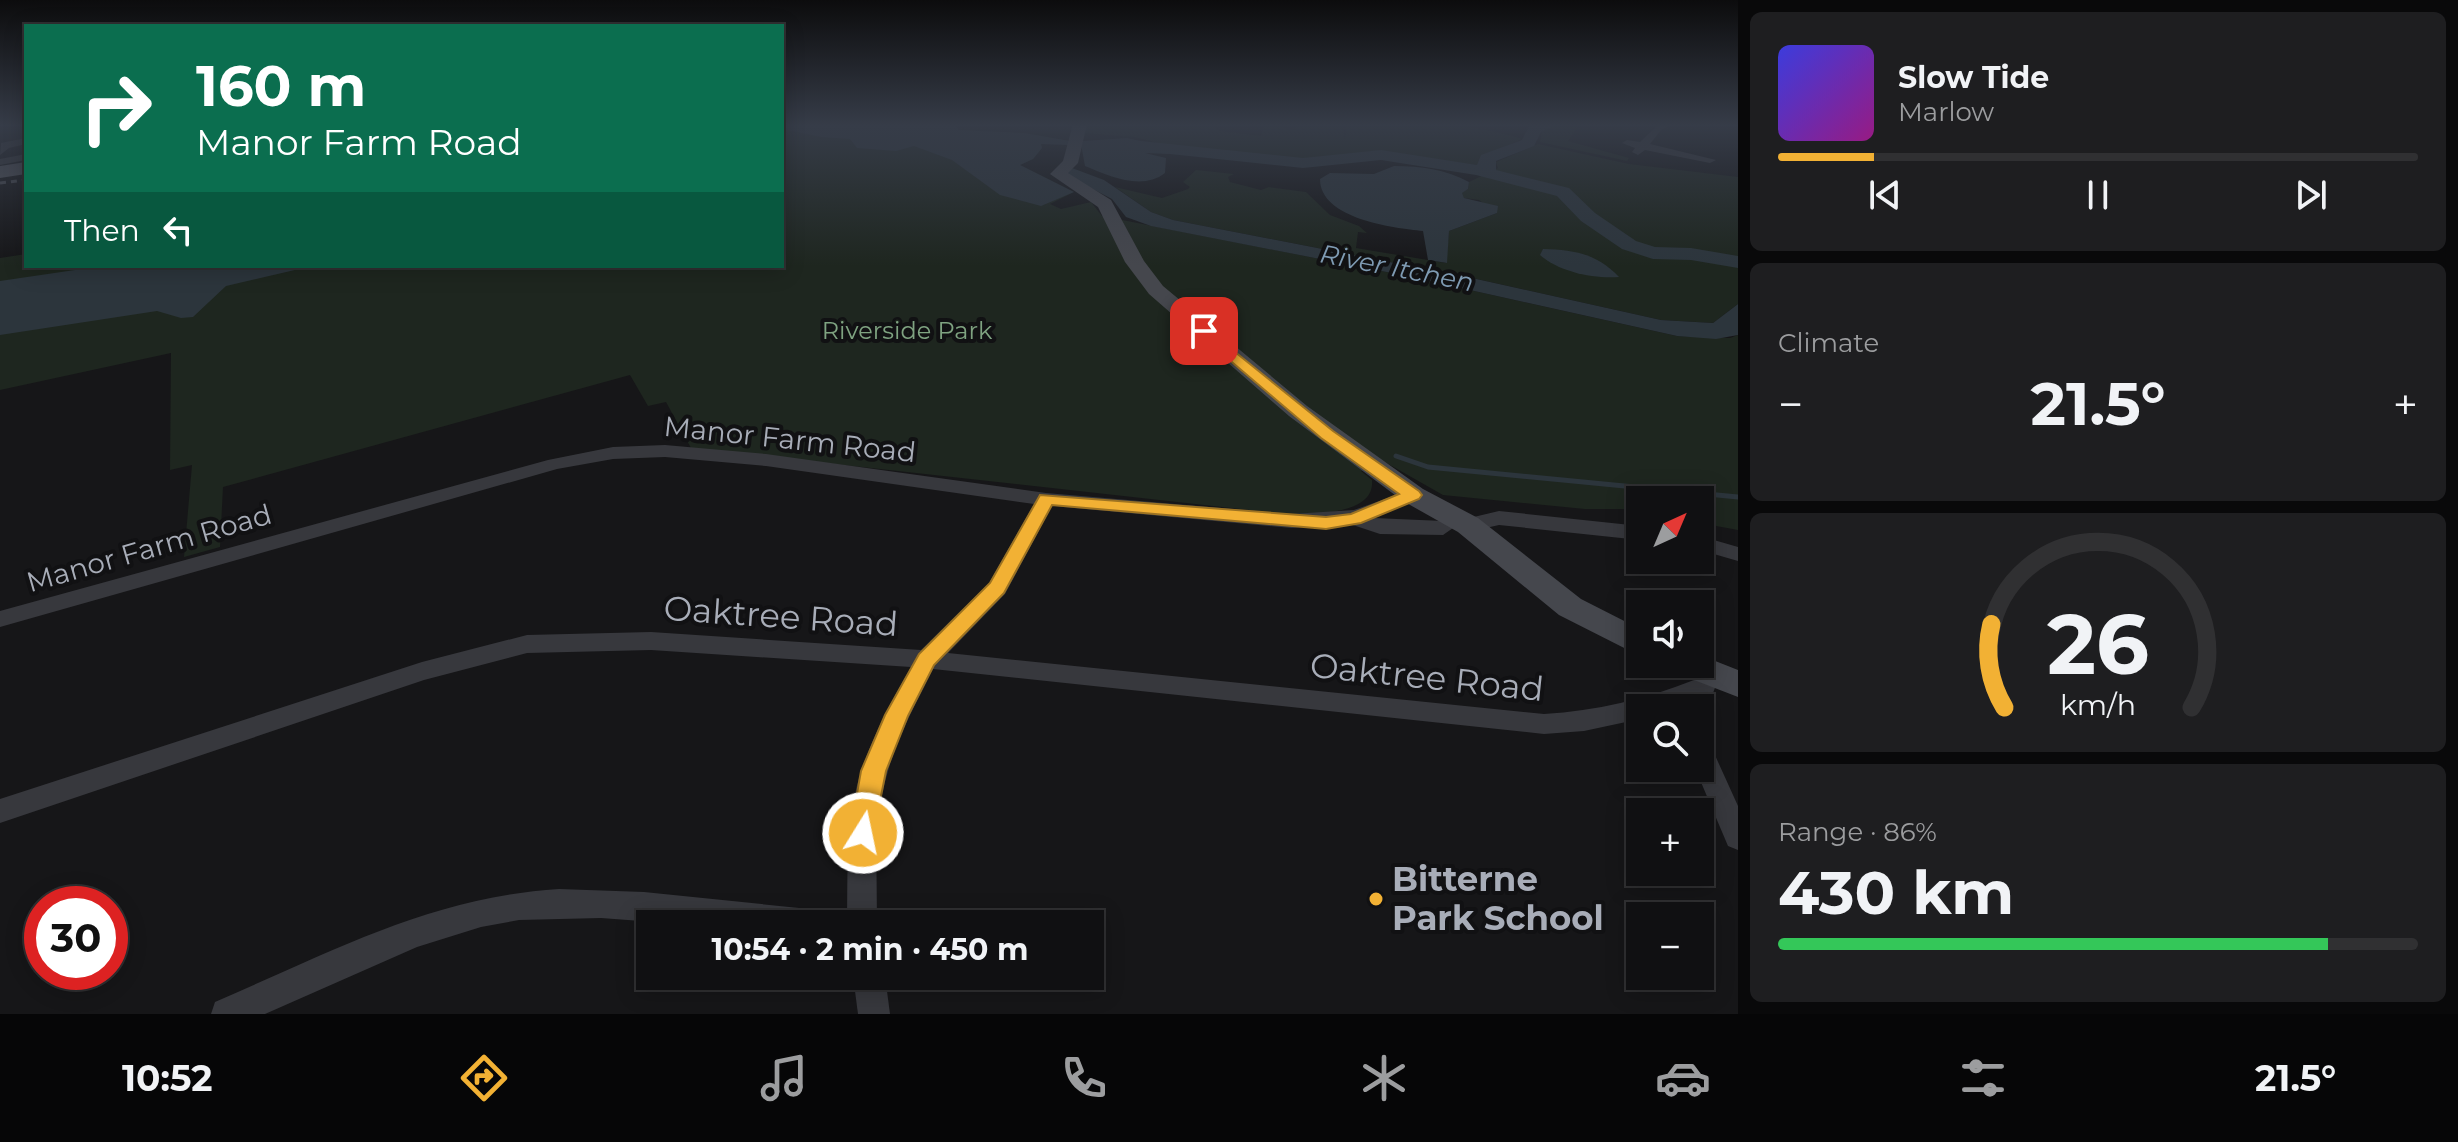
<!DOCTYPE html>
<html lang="en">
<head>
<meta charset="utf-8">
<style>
  :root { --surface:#101012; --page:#1e1e20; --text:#f1f3f6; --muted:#9c9d9f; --line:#303032; --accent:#f2b134 }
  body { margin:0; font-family:Montserrat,sans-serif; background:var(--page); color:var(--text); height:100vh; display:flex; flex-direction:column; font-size:30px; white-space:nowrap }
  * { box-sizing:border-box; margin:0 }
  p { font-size:26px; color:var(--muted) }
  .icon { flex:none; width:44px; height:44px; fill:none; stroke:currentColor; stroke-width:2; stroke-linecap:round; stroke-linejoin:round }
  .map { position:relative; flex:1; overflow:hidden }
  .sheet { display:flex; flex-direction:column; gap:12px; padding:12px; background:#09090a; width:720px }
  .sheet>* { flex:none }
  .hud { position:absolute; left:24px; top:24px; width:760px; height:244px; border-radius:0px; box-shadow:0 4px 20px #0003,0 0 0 2px var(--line); background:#0b6e4f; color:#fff; overflow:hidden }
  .needle { width:52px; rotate:44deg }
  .buttons { position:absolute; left:1626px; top:486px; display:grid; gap:16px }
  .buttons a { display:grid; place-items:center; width:88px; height:88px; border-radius:0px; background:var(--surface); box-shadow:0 4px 20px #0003,0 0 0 2px var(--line); font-size:40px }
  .speed { position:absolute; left:24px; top:886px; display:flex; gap:16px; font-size:40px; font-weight:700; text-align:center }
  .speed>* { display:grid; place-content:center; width:104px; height:104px; border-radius:50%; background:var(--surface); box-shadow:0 4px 20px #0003,0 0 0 2px var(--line); line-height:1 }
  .speed .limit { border:12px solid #d22; background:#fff; color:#111 }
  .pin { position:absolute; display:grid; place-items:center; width:68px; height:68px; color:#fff; margin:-34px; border-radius:16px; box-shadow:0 4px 12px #0006 }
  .me { position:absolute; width:88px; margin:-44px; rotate:10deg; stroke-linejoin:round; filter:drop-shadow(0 0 6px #0008) }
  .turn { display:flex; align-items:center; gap:28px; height:168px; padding:0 40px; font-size:36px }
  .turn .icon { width:104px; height:104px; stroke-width:2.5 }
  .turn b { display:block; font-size:56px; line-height:68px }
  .then { display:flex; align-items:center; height:76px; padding:0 40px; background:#0003; gap:16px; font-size:30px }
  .big { font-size:60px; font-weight:700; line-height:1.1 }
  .sheet .widget { flex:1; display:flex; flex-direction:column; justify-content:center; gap:12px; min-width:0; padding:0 28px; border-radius:12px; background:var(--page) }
  .sheet .dial { align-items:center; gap:0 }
  .dial svg { height:208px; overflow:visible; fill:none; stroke:var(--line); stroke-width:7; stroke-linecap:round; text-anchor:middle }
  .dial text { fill:var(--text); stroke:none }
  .song { display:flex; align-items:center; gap:24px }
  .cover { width:96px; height:96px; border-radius:12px; background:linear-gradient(135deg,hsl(240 70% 55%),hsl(310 70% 35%)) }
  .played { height:8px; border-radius:4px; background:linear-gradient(90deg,var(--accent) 15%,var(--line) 15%) }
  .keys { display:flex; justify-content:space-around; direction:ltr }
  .heat { display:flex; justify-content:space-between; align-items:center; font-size:44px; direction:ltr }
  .charge { height:12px; border-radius:6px; background:linear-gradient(90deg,#34c759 86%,var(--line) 0) }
  .trip { position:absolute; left:636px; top:910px; width:468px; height:80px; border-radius:0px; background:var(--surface); box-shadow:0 4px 20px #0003,0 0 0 2px var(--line); font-weight:700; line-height:80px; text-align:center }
  .dock { display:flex; height:128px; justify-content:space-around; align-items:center; background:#060607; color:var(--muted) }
  .dock .icon { width:56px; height:56px }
  .dock .active { color:var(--accent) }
  .dock b { font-size:36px; color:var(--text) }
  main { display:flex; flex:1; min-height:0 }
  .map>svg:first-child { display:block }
</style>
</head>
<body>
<main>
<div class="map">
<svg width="1738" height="1014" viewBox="0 0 1738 1014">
  <rect width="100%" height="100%" fill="#161618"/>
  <g fill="#1e261f">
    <path d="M782 124H933L955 126 959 130 1024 133 1070 141 1041 144 1042 148 1033 159 1020 165 1074 192 1050 204 1061 209 1091 202 1102 216 1407 276 1677 336 1730 338 1738 335V530L1700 523V500H1640V509H1585L1443 495 1383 461 1361 471 1372 480C1375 512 1325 512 1303 516L691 448 666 402 648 406 630 375 223 487 220 547 184 557 192 465 170 470 171 353 0 390V258L26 254V266H782Z"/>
    <path d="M1084 124H1209L1220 131 1261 136 1264 124 1295 130 1296 127 1308 126 1296 124H1343L1345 139 1346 124C1404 124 1467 121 1522 139L1485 156 1484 166 1389 154 1294 160 1235 156 1183 149 1134 137 1084 133Z"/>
    <path d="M1556 124H1579L1568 141 1629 158 1627 161 1540 142 1542 131Z"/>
    <path d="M1538 144 1629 164 1738 177V304L1713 323 1661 320 1472 278 1173 220 1151 212 1115 187 1162 198 1188 189 1190 187 1183 182 1196 170 1234 174 1228 177 1230 182 1261 190 1269 187 1306 192 1330 215 1359 226 1367 233 1358 232 1356 248 1446 263 1449 231 1497 213 1479 200 1464 198 1461 193 1468 189 1469 182 1498 168 1496 162Z"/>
  </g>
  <g fill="#2c353c">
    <path d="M782 124H933L955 126 959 130 1024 133 1070 141 1068 145 1041 144 1042 148 1033 159 1020 165 1074 192 1041 206 1000 195 952 160 914 146 896 151 857 148 850 139 821 137 783 129Z"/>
    <path d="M1127 138 1170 148 1171 154 1145 153 1166 158 1165 173C1142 191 1109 176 1085 166L1081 144 1083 141Z"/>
    <path d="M1394 166C1422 166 1444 169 1469 182L1468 189 1462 193 1464 198 1498 206 1497 213 1449 231 1447 263 1428 260 1423 231C1394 228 1320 219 1320 179L1330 173 1374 174Z"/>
    <path d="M1072 168 1104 180 1151 212 1173 220 1472 278 1661 320 1713 323 1738 304V335L1716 339 1677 336 1407 276 1151 226 1126 217 1112 199 1062 173Z"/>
    <path d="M1543 249C1574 250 1596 253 1619 277 1594 279 1559 272 1540 255Z"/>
    <path d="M102 266H312L226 286 193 317 181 318 157 311 0 335V281Z"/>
  </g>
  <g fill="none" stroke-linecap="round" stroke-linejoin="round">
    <path stroke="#2c353c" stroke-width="5" d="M1396 456 1428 467 1738 497"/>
    <path fill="#2c353c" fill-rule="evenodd" d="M1535 124H1558L1541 132 1534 146 1496 161V170L1569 188 1595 213 1636 241 1655 247 1691 248 1738 256V268L1691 260 1653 259 1622 249 1581 221 1557 196 1476 175 1381 160 1303 168 1132 150 1124 145 1132 140 1303 158 1381 150 1477 165 1481 155 1522 140 1529 126Z"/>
    <g fill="#37383d" fill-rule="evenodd">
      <path d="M1659 124H1672L1661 130 1650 144 1716 160 1710 163 1645 150 1638 155 1632 152 1635 148 1622 143 1627 140 1640 142Z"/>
      <path d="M26 138V144L9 148 0 155 1 143Z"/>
      <path d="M26 154V160L0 165V159Z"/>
      <path d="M665 445 766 454 1046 493 1292 514 1354 510 1413 489 1420 491 1423 495 1420 499 1374 518 1443 521 1453 528 1443 535 1380 534 1350 524 1292 528 1052 506 1005 594 948 653 1544 714C1596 711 1646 699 1694 680L1700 665 1709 663 1718 665 1721 672 1713 693 1674 708H1640V719L1584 731 1544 734 933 669C917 702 898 735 888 771 873 820 877 873 877 924H847C848 873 845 817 862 769 874 733 892 700 911 667L651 650 527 653 424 680 0 823V799L422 662 527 635 651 632 921 650 989 583 1034 504 766 466 665 457 613 459 557 469 0 627V611L548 460 613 447Z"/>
      <path d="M1499 511 1640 526V540L1499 525 1468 532 1458 525 1461 520Z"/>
      <path d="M1700 536 1738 547V561L1700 550Z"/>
      <path d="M1700 739 1709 742 1738 806V850L1728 846 1695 768H1700Z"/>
      <path d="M559 889 644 892 809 909 820 913 824 924H681L601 918 519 920 481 927 417 947 265 1014H211L215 1002C331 952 431 897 559 889Z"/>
      <path d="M853 976H885L890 1014H858Z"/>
    </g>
    <g fill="#45474d" fill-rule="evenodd">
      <path d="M1073 124H1087L1078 163 1068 173 1111 200 1144 261 1163 286 1307 406 1423 489 1478 518 1581 599 1640 629V656L1559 615 1458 532 1403 501 1289 416 1149 294 1125 262 1098 207 1050 174 1063 161Z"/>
      <path d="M1700 655 1738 670V697L1676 673 1671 664H1700Z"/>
    </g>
    <path fill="#53555c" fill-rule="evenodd" d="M26 162V174L0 178V166Z"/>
    <path stroke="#4a4c52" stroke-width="3" stroke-dasharray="6 5" stroke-linecap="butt" d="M0 183 26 180"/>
  </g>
  <linearGradient id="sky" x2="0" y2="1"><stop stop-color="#0c0c0d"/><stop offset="0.47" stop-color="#363c48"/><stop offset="1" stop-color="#363c48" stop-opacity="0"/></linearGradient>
  <rect width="1738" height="266" fill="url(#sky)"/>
  <path fill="#f2b134" stroke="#9d7322" stroke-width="2" d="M1204 327 1333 431 1419 491 1422 495 1419 499 1361 523 1326 529 1052 505 1004 593 934 665 908 716 886 771 872 841 863 845 854 841 850 833 861 771 885 715 919 654 990 583 1040 495 1326 517 1351 514 1399 494 1321 438 1199 334V328Z"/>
  <circle fill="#f2b134" stroke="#111113" stroke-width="3" cx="1376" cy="899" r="8"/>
  <g text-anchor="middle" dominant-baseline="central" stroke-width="8" stroke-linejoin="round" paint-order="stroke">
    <g font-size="24" fill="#7fa381" stroke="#111113">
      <text x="907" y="330">Riverside Park</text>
    </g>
    <g font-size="26" font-style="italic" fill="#7f9bb3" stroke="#111113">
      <text transform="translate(1397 268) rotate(11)">River Itchen</text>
    </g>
    <g font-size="28" fill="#a8adb8" stroke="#111113">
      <text transform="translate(790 439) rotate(6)">Manor Farm Road</text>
      <text transform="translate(149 548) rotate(-16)">Manor Farm Road</text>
    </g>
    <g font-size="34" fill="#a8adb8" stroke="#111113">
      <text transform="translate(781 616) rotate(4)">Oaktree Road</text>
      <text transform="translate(1427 677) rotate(6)">Oaktree Road</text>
    </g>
    <g font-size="34" font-weight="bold" fill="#a8adb8" stroke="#111113" text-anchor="start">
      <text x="1392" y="879">Bitterne<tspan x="1392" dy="39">Park School</tspan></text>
    </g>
  </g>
</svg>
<div class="buttons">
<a><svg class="needle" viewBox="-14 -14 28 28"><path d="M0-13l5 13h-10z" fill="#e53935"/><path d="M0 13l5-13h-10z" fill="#9c9d9f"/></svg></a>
<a><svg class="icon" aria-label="sound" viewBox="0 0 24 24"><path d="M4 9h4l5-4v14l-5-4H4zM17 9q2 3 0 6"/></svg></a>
<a><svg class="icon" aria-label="search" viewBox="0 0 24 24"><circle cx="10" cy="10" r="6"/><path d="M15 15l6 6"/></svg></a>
<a>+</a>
<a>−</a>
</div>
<div class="speed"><div class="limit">30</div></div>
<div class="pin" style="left:1204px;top:331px;background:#d93025"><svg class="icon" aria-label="arrive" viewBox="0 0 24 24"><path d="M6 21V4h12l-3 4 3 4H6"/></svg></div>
<svg class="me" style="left:863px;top:833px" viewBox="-20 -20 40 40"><circle r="17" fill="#f2b134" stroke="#fff" stroke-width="3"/><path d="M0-11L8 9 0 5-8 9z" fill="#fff"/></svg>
<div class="trip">10:54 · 2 min · 450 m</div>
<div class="hud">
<div class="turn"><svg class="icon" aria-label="right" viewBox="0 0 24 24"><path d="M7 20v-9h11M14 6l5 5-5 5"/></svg><div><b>160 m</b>Manor Farm Road</div></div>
<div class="then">Then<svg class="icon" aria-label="left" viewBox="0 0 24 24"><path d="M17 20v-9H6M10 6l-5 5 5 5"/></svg></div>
</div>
</div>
<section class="sheet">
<div class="widget">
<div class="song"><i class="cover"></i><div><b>Slow Tide</b><p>Marlow</p></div></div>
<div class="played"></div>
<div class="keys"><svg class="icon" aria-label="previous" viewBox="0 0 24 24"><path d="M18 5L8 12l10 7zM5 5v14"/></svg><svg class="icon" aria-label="pause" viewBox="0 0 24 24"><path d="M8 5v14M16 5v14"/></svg><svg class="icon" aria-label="next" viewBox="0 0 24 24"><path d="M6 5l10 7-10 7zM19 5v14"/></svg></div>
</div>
<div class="widget"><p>Climate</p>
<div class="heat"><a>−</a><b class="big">21.5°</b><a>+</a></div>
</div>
<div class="widget dial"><svg viewBox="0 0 100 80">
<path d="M14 69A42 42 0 1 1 86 69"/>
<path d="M14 69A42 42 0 0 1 9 37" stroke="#f2b134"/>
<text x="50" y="56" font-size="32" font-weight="700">26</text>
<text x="50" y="72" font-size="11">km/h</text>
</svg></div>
<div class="widget"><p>Range · 86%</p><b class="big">430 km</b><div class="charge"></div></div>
</section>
</main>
<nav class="dock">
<b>10:52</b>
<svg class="icon active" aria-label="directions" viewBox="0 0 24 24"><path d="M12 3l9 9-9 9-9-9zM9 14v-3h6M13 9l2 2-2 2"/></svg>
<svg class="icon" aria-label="music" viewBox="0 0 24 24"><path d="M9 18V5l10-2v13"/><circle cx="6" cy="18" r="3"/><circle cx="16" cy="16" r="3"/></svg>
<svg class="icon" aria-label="phone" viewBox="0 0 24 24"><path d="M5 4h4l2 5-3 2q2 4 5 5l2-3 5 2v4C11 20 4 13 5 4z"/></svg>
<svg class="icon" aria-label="climate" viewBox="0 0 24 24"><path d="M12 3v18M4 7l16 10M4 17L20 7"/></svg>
<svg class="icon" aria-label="car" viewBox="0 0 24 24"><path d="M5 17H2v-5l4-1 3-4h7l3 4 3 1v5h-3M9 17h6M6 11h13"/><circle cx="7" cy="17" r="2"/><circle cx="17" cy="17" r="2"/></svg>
<svg class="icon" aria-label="filters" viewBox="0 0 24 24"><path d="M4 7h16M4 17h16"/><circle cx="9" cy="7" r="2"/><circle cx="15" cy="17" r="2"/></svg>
<b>21.5°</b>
</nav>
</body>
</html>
